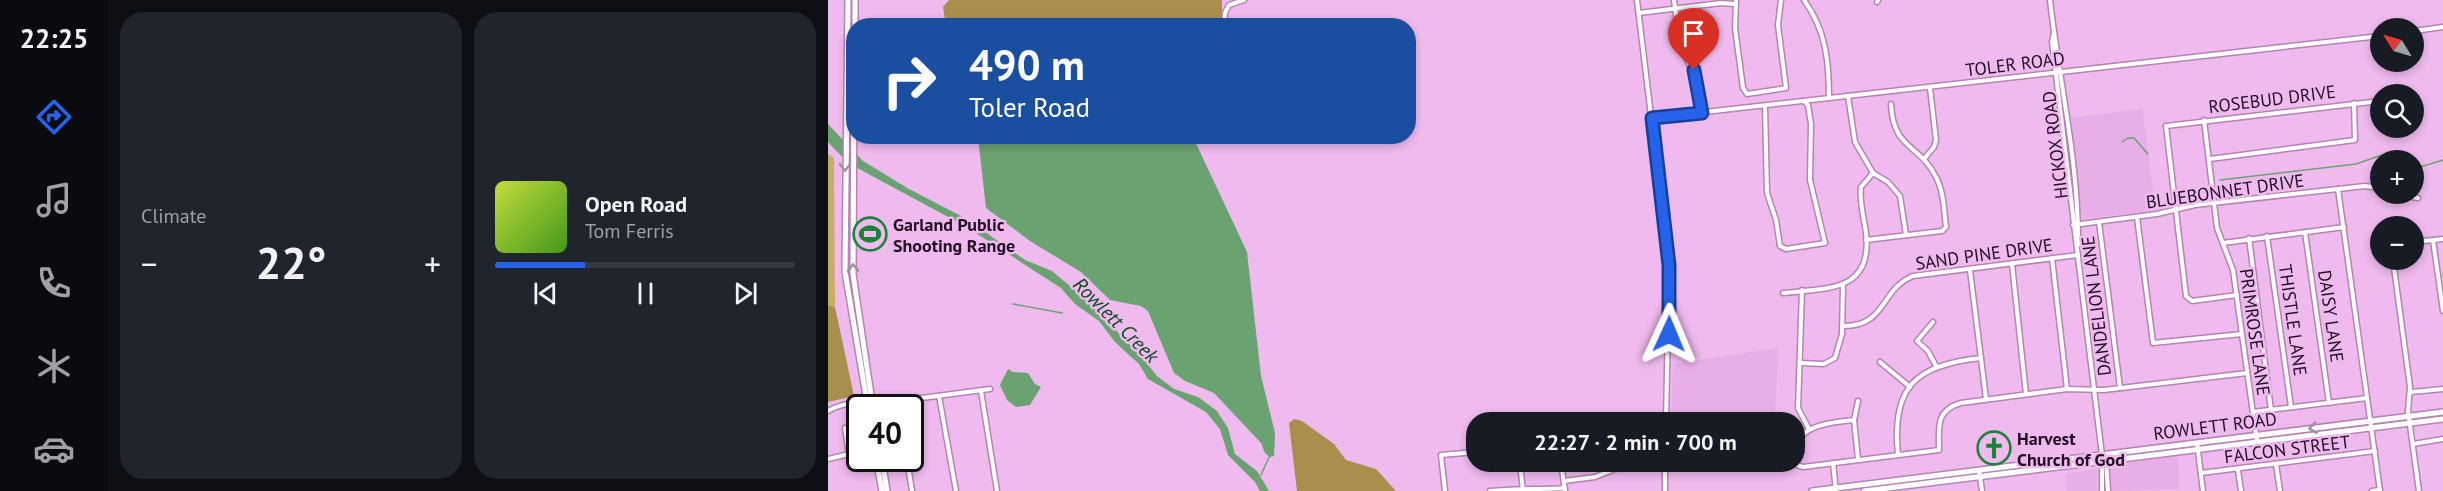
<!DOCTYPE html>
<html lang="en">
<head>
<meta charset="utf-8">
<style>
  :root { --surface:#171b24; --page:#20242c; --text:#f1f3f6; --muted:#9ea1a6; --line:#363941; --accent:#2563eb }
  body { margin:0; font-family:"PT Sans",sans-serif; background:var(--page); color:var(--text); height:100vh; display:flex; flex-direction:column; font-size:22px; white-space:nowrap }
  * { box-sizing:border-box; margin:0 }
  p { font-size:20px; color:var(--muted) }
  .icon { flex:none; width:33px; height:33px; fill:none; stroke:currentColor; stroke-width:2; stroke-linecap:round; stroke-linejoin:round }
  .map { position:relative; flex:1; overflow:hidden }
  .drawer { display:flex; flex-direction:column; gap:12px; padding:12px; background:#0d0f14; width:720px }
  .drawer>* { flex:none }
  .banner { position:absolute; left:18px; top:18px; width:570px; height:126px; border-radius:24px; box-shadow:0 3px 9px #0003; background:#1a4fa0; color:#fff; overflow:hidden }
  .needle { width:39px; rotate:307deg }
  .fabs { position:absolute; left:1542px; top:18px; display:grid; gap:12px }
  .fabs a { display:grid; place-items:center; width:54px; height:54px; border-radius:50%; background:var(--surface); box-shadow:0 3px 9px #0003; font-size:30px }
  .speed { position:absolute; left:18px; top:394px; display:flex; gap:12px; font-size:30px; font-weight:700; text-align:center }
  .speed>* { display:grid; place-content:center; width:78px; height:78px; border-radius:50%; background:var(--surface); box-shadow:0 3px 9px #0003; line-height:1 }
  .speed .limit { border:3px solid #111; border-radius:9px; background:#fff; color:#111 }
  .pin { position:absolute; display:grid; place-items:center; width:51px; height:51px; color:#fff; margin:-62px -26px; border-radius:50% 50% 50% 0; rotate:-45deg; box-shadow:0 0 6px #0007 }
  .pin .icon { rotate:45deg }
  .me { position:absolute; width:66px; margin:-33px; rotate:1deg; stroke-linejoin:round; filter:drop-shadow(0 0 4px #0008) }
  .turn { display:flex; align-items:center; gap:21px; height:126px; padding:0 24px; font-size:27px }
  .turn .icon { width:78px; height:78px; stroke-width:2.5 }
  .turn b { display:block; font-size:42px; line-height:51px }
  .big { font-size:45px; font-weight:800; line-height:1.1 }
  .drawer .widget { flex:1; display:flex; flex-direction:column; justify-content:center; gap:9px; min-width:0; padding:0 21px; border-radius:24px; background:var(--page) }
  .song { display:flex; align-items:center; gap:18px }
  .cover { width:72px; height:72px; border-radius:9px; background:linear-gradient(135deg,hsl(70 70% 55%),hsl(100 70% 35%)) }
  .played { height:6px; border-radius:3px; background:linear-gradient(90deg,var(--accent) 30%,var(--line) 30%) }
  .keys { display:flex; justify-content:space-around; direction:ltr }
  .heat { display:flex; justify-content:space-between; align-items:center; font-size:33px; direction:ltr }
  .drawer .tiles { flex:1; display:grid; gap:12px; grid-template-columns:repeat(2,1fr) }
  .trip { position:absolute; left:638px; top:412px; width:339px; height:60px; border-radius:24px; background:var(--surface); box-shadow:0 3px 9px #0003; font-weight:800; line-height:60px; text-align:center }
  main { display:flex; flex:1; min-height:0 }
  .dock { display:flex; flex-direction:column; width:108px; justify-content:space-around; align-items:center; background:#090b0e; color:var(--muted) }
  .dock .icon { width:42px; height:42px }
  .dock .selected { color:var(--accent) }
  .dock b { font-size:27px; color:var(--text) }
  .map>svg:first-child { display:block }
</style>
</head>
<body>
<main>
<nav class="dock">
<b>22:25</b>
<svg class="icon selected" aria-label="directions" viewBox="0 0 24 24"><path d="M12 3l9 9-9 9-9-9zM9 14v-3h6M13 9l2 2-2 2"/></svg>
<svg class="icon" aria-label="music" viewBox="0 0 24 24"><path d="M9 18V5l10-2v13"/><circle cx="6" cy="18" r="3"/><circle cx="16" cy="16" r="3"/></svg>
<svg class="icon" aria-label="phone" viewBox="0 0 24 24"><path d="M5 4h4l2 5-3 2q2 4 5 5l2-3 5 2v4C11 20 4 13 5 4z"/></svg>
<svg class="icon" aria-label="climate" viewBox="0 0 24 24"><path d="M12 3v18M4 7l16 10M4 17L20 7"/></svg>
<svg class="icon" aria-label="car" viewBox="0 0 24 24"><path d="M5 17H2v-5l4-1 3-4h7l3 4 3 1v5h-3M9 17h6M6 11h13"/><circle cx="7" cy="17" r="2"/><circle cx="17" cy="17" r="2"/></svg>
</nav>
<section class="drawer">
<div class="tiles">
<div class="widget"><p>Climate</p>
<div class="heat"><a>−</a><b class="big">22°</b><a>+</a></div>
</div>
<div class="widget">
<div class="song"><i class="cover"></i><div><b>Open Road</b><p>Tom Ferris</p></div></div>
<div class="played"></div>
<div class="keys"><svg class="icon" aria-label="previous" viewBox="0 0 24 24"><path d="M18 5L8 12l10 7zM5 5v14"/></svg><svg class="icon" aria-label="pause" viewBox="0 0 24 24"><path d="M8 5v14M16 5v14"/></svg><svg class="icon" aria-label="next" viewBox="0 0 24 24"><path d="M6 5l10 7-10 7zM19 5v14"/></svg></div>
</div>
</div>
</section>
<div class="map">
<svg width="1615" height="491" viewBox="0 0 1615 491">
  <rect width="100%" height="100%" fill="#efbaed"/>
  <g fill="#e8aee7">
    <path d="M1314 109 1328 210 1254 219 1241 118Z"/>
    <path d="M950 348 947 418 908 423H843L845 364Z"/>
    <path d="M1349 456 1352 486 1350 489 1282 491V467L1285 464Z"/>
    <path d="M1269 469V491H1239L1237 474Z"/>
  </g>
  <path fill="#c8ad6d" d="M0 154 6 158 7 307 0 305Z"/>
  <g fill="#aa8e4c">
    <path d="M121 0H394V25L118 26 115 7Z"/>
    <path d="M0 305 7 307 26 396 0 402Z"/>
    <path d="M466 419 474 421 506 444 518 460 548 469 568 491H469L461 423Z"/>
  </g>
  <g fill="#6ba271">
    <path d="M0 124 35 161 81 189 137 218 197 260 224 271 254 296 313 356 329 376 346 389 370 397 389 411 400 428 407 454 429 471 441 491H432L427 482 400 455 392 429 378 412 320 379 311 364 287 342 271 321 247 304 233 288 137 226 20 163 0 142Z"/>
    <path d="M150 137H365L419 252 433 376 447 433 446 456 442 457 437 453 433 443 386 393 357 381 346 373 320 311 313 306 282 300 253 272 202 241 158 208Z"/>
    <path d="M180 369 185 372 200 373 207 384 213 387 202 405 188 407 179 400 172 385Z"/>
  </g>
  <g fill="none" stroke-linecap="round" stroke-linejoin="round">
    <g stroke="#6ba271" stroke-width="1.5">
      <path d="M1294 142 1300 138H1306L1320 154"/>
      <path d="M1586 169 1615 160"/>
      <path d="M1392 180 1528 164 1554 155 1565 160"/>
      <path d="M185 304 234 313"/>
      <path d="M433 475 442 455"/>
    </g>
    <defs>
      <g id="minor">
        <path d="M809 0 841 265 838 423"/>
        <path d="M846 0 852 43 869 82 874 113"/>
        <path d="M908 0 907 28 915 88 919 94 958 88 950 25 953 0"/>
        <path d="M976 0C998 30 1001 62 1001 98"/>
        <path d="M1222 0C1231 81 1251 163 1250 245"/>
        <path d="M1049 2 1050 0"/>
        <path d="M811 13 893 3 907 4"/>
        <path d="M396 26 397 13 401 5 416 0"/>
        <path d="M1586 31 1615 27"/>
        <path d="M1226 33 1224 42 1274 455V491"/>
        <path d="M1020 96 1027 142 1045 173 1060 182 1072 196 1078 235"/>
        <path d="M937 106 939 193 948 220 952 246 958 249 997 243 982 180 983 124 980 105 977 102"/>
        <path d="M824 118 1552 36"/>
        <path d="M1376 120 1389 228 1405 270 1429 442"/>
        <path d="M1096 159 1106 147 1108 140 1102 88"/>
        <path d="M1382 159 1527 140 1526 103"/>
        <path d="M1510 189 1552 491"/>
        <path d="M1565 194 1590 198"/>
        <path d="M1309 217 1325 343 1414 334"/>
        <path d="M1271 222 1292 388"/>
        <path d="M1245 225 1329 214 1367 205 1537 186 1552 188"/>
        <path d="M1477 232 1501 403"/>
        <path d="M1439 236 1463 407"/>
        <path d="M1421 238 1443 410"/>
        <path d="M1038 240 1114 231 1118 227C1116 211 1116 192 1108 177 1092 144 1065 150 1063 104"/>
        <path d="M1605 240 1615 311"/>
        <path d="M1586 242 1615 239"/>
        <path d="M1395 243 1516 227"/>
        <path d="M1224 258 1239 389"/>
        <path d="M1565 260 1582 387 1580 411 1591 491"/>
        <path d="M1184 264 1198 394"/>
        <path d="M1142 270 1158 399"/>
        <path d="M974 290 970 408 981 429"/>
        <path d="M955 293C998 288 1045 293 1038 233 1036 218 1031 202 1033 187L1045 173"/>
        <path d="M1409 295 1364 301 1358 296 1338 126 1552 101"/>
        <path d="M1105 322 1089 341 1100 351 1108 366"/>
        <path d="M1014 326C1059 327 1052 289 1085 276L1250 255"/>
        <path d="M1052 362 1082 387"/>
        <path d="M972 363 996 364 1007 358 1014 334 1015 286"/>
        <path d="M153 391 169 491"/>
        <path d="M1583 392 1615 389"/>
        <path d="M111 396 128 491"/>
        <path d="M0 411C13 403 33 401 48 404L162 389"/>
        <path d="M1425 412 1539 398"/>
        <path d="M1026 420C1001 422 956 427 969 465L975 467 1111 450C1111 428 1107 410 1133 403L1239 389 1276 390 1419 373"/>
        <path d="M1369 443 1375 491"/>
        <path d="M1585 444 1615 439"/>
        <path d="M1070 455C1063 387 1087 365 1153 358"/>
        <path d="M0 459 21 454 17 428"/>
        <path d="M79 459 84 491"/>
        <path d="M1030 459 1026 420 1030 401"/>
        <path d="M1278 460 1280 491"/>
        <path d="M692 462 695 491"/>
        <path d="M733 462 737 491"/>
        <path d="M837 462V491"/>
        <path d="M1005 463 1008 491"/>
        <path d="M1448 464 1452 491"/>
        <path d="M1151 470 1154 491"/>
        <path d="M1410 470 1413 491"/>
        <path d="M1373 473 1547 451"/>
        <path d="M736 481 767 477 787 469V462"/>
        <path d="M617 491 613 455 648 452"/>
        <path d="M662 491C688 488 711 490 737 488"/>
        <path d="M1544 491 1552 490"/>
      </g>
      <g id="major">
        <path d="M20 0 17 272 40 408"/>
        <path d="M27 26V0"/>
        <path d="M26 75 25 274 45 408"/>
        <path d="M48 459 54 491"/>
        <path d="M54 459 59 491"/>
        <path d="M984 491 1615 412"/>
        <path d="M1036 491 1615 419"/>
      </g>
    </defs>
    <use href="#minor" stroke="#b683b4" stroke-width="7"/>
    <use href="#major" stroke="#b683b4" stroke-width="8"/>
    <use href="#minor" stroke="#fff" stroke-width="4"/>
    <use href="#major" stroke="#fff" stroke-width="5"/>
  </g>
  <defs><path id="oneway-chevron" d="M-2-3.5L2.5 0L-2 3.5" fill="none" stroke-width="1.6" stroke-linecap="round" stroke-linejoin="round" transform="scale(1.5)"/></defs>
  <g stroke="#9b939b">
    <use href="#oneway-chevron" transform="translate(17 167) rotate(90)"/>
    <use href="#oneway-chevron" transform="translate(25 268) rotate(-92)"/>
    <use href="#oneway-chevron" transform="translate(1485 428) rotate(173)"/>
  </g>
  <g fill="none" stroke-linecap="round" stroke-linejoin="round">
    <defs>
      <path id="route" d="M841 334V265L824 118 874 113 866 70"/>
    </defs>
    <use href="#route" stroke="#184099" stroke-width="15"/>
    <use href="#route" stroke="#2563eb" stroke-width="10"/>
  </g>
  <defs>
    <symbol id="stadium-ring" viewBox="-11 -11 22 22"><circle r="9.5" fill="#efbaed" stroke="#1d8237" stroke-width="1.5"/><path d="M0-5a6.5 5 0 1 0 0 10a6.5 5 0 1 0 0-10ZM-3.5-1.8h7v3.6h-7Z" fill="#1d8237"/></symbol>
    <symbol id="church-ring" viewBox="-11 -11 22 22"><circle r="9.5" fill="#efbaed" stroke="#1d8237" stroke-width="1.5"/><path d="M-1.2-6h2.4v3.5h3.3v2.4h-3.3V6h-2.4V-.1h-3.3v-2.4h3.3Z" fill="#1d8237"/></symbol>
  </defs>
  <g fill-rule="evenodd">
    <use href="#stadium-ring" x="23" y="215" width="38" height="38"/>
    <use href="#church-ring" x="1147" y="429" width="38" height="38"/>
  </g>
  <g text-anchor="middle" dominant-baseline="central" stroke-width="5" stroke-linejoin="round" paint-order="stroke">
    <g font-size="18" fill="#210e21" stroke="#efbaed">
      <text transform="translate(1187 64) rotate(-7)">TOLER ROAD</text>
      <text transform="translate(1444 99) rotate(-7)">ROSEBUD DRIVE</text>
      <text transform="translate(1227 145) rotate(-97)">HICKOX ROAD</text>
      <text transform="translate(1397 191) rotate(-8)">BLUEBONNET DRIVE</text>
      <text transform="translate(1156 254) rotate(-8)">SAND PINE DRIVE</text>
      <text transform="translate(1268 306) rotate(-97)">DANDELION LANE</text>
      <text transform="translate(1503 316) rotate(82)">DAISY LANE</text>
      <text transform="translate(1465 320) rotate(82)">THISTLE LANE</text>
      <text transform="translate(1427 332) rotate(82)">PRIMROSE LANE</text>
      <text transform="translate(1387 426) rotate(-7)">ROWLETT ROAD</text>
      <text transform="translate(1459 449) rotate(-7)">FALCON STREET</text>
    </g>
    <g font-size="18" font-weight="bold" fill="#210e21" stroke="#efbaed" text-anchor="start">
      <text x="65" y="224">Garland Public<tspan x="65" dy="21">Shooting Range</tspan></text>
      <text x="1189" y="438">Harvest<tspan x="1189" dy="21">Church of God</tspan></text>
    </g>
    <g font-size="20" font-style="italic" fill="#0d4b1d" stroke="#efbaed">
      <text transform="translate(288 320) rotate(45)">Rowlett Creek</text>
    </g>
  </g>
</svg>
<div class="fabs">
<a><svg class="needle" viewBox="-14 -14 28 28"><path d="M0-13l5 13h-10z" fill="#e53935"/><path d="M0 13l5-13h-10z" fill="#9ea1a6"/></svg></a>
<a><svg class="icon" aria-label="search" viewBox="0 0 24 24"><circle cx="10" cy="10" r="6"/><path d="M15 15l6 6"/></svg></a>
<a>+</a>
<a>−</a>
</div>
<div class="speed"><div class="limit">40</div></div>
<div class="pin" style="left:866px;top:70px;background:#d93025"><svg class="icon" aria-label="arrive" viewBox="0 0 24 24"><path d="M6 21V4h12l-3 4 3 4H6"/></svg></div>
<svg class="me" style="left:841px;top:334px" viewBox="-20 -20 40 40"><path d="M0-17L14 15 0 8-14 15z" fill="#2563eb" stroke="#fff" stroke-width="4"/></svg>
<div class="trip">22:27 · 2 min · 700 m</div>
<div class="banner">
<div class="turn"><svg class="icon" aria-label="right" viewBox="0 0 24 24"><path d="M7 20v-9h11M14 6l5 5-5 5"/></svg><div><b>490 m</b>Toler Road</div></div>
</div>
</div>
</main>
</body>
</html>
